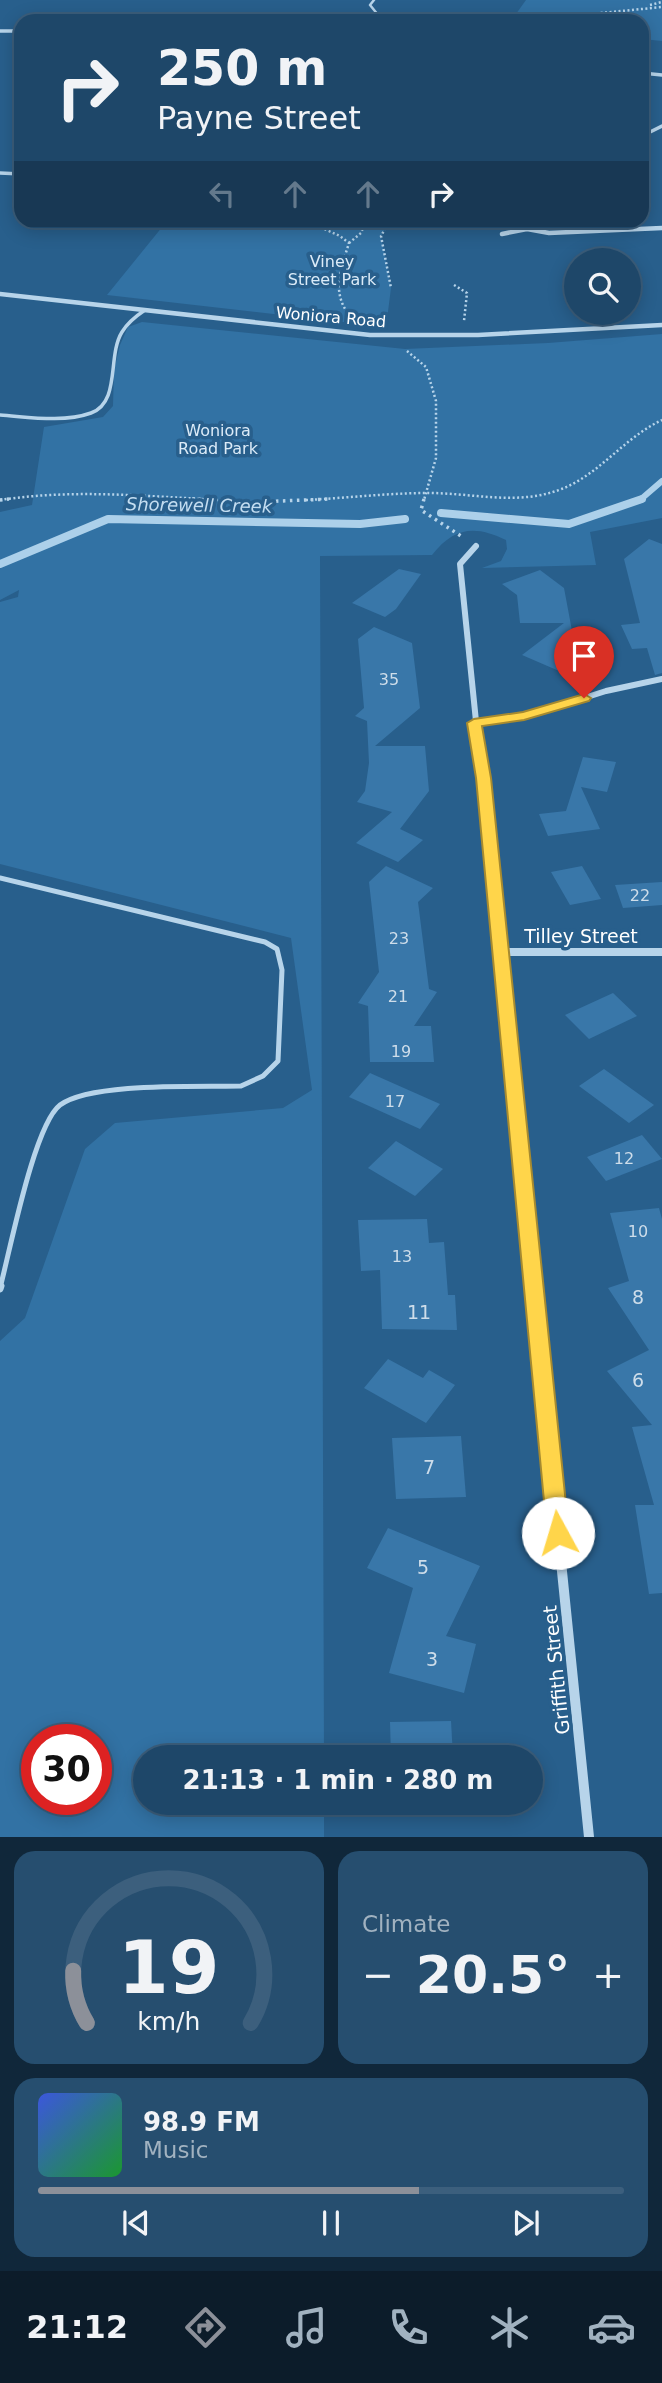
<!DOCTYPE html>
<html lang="en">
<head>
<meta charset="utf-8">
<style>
  :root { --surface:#1e4769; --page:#264e6f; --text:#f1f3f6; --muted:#a1b2c0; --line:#3c5f7d; --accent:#8c9099 }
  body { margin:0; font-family:"DejaVu Sans",sans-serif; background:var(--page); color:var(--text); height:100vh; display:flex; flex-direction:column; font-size:26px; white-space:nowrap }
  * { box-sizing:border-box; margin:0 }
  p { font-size:23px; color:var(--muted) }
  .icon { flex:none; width:38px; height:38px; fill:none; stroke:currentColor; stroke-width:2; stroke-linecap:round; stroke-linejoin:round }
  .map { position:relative; height:1837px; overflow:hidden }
  .sheet { display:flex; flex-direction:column; gap:14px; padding:14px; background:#10273a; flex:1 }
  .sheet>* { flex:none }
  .guide { position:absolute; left:14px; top:14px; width:635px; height:214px; border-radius:21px; box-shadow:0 4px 18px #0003,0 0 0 2px var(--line); background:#1e4769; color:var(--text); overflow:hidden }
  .controls { position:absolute; left:564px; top:248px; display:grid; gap:14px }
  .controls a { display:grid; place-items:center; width:77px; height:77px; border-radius:50%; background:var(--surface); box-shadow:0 4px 18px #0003,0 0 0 2px var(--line); font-size:35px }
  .speed { position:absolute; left:21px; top:1724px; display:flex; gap:14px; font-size:35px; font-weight:700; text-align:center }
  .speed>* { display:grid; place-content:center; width:91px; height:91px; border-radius:50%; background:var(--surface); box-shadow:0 4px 18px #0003,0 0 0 2px var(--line); line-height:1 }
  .speed .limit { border:10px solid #d22; background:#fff; color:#111 }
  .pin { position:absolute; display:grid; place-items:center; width:60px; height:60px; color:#fff; margin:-72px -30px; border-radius:50% 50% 50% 0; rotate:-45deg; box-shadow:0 0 7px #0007 }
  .pin .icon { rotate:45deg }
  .me { position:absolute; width:77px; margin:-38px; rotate:354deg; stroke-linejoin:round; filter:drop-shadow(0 0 5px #0008) }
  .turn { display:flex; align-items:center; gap:24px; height:147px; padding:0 28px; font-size:32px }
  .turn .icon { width:91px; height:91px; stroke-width:2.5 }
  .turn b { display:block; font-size:49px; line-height:60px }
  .lanes { display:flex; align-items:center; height:66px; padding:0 28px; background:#0003; justify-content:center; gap:35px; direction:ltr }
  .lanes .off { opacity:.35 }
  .big { font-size:52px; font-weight:700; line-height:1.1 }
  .sheet .tile { flex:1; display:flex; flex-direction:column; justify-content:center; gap:10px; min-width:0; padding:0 24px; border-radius:21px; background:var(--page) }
  .sheet .dial { align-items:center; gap:0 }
  .dial svg { height:182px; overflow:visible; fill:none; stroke:var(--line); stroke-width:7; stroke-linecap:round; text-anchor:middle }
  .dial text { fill:var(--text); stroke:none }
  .song { display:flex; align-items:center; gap:21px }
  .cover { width:84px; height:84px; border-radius:10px; background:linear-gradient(135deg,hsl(230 70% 55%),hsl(130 70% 35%)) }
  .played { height:7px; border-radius:4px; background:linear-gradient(90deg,var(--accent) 65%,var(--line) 65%) }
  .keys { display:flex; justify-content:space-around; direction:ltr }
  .heat { display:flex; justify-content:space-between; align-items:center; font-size:38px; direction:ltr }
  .sheet .tiles { flex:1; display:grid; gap:14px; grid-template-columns:1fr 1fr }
  .tile:last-child { grid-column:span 2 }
  .trip { position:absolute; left:133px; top:1745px; width:410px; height:70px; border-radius:35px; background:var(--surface); box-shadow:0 4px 18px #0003,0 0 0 2px var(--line); font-weight:700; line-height:70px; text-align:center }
  .dock { display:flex; height:112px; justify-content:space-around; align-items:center; background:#0c1c2a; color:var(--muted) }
  .dock .icon { width:49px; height:49px }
  .dock .current { color:var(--accent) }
  .dock b { font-size:32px; color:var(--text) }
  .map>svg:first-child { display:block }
</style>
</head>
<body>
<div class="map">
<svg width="662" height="1837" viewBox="0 0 662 1837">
  <rect width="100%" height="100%" fill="#285f8c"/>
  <g fill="#3272a4" fill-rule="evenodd">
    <path d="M526 0H662V41L642 39V21H511Z"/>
    <path d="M167 221H390L381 236 391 288 386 327 107 295Z"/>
    <path d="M142 322 405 349 548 343 662 334V518L590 532 596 565 482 568 501 561 507 549 506 540C475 525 454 527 432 555L320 556 324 1757H145V1802L324 1803V1837H0V1341L25 1318 85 1149 115 1123 283 1108 312 1090 291 938 0 864V602L18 597 19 590 0 600V512L32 505 44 427 103 417 113 406 114 370 120 345 128 327ZM37 1740H96V1799H37Z"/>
  </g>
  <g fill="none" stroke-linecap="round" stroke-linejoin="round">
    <path stroke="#acd0ea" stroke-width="6" d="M640 500 662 481"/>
    <g stroke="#acd0ea" stroke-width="8">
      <path d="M441 513 569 524 642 499"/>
      <path d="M0 564 108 519 360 524 405 519"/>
    </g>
  </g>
  <g fill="#3977a9">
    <path d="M649 539 662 544V673L655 675 647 648 632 649 621 625 640 623 624 559Z"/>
    <path d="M399 569 421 574 396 609 385 617 352 603Z"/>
    <path d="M540 570 564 588 578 663 566 674 522 655 564 623H520L517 595 502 584Z"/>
    <path d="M374 627 412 643 420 708 375 746H425L429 791 400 829 423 840 398 862 356 843 392 812 357 802 365 791 369 763 367 721 355 716 364 708 358 639Z"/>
    <path d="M583 757 616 762 607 792 581 787 600 829 548 836 539 814 566 811Z"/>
    <path d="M386 866 433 888 418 902 429 989 437 992 414 1026H431L434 1062H370L368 1006 358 1003 379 972 369 882Z"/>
    <path d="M582 866 601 899 570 905 551 872Z"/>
    <path d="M662 882V905L623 908 615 885Z"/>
    <path d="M613 993 637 1016 589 1039 565 1015Z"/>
    <path d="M604 1069 654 1105 629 1123 579 1086Z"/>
    <path d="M370 1073 440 1104 420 1129 349 1097Z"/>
    <path d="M642 1135 662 1159 606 1181 587 1157Z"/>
    <path d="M396 1141 443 1169 415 1196 368 1168Z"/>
    <path d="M659 1208 662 1219V1593L649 1594 635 1505H654L632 1427 652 1425 607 1371 649 1350 608 1288 629 1281 610 1213Z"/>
    <path d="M427 1219 429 1243 444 1242 448 1295H455L457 1330 382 1329 380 1270 361 1271 358 1220Z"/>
    <path d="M388 1359 423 1378 429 1370 455 1385 426 1423 364 1388Z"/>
    <path d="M461 1436 466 1497 396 1499 392 1438Z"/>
    <path d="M388 1528 480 1566 446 1636 476 1644 464 1693 389 1673 413 1588 367 1568Z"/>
    <path d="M451 1721 453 1757H391L390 1722Z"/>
  </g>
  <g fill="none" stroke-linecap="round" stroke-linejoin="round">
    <g stroke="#b7d4ea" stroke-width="2.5" stroke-dasharray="2 2.5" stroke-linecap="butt">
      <path d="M650 5 662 2"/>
      <path d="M520 21 662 7"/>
      <path d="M304 220 340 236 349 243C341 269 331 291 349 315"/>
      <path d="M390 220 381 236 391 288"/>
      <path d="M349 243 361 233 366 220"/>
      <path d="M454 285 467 293 464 321"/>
      <path d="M407 351 426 367 436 401V458L424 500"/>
      <path d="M0 500C73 489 145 496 219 500"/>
      <path d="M306 500C347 498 388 493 429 493 471 493 515 505 556 491 597 478 623 438 662 420"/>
    </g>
    <g stroke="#b7d4ea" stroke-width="3.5" stroke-dasharray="2.5 4.5" stroke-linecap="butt">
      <path d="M192 499 255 502 330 499"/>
      <path d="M424 499 421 510 464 538"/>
      <path d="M0 500 9 499"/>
    </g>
    <path stroke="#b7d4ea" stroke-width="2.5" d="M374 0 370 5 383 21"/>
    <path stroke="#b7d4ea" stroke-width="3.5" d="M0 415C29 417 63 423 91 413 121 402 107 356 122 332 128 322 136 316 145 310"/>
    <path stroke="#b7d4ea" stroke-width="5" d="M0 878 265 942 277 949 282 970 278 1061 263 1076 241 1086C200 1087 91 1082 60 1105 34 1125 10 1251 0 1288"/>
    <path stroke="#b7d4ea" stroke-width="7" d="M0 1289 1 1286"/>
    <g stroke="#b7d4ea" stroke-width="3.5">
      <path d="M0 31H21"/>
      <path d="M642 73 662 75"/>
      <path d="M642 136 662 126"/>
      <path d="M0 173 21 174"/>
      <path d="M519 220 521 222"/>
    </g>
    <g stroke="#b7d4ea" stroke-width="4.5">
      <path d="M520 221 527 229 549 233 662 228"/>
      <path d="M502 234 527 229"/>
      <path d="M0 294 370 335H478L662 325"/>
    </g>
    <g stroke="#b7d4ea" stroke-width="6">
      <path d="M476 546 460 564 489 849"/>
      <path d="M474 723 540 712 606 691 662 679"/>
    </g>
    <g stroke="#b7d4ea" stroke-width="8">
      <path d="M489 848 533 1288"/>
      <path d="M499 952H662"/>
    </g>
    <path stroke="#b7d4ea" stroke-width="10" d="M533 1286 589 1837"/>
  </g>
  <path fill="#ffd54a" stroke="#a68a30" stroke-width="2" d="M584 694 591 698 589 701 524 720 482 726 491 778 569 1533 565 1539 558 1542 550 1539 547 1533 476 778 467 723 474 719 523 712Z"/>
  <g text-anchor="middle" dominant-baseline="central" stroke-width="7" stroke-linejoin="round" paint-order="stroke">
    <g font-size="16" fill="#dbebf8" stroke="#285f8c">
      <text x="332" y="261">Viney<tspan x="332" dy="18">Street Park</tspan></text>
      <text x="218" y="430">Woniora<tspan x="218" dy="18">Road Park</tspan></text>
    </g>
    <g font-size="16" fill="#fff" stroke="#285f8c">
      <text transform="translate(331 317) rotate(5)">Woniora Road</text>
    </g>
    <g font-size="16" fill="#ceddea">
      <text x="389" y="679">35</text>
      <text x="640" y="895">22</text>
      <text x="399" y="938">23</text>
      <text x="398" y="996">21</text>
      <text x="401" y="1051">19</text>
      <text x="395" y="1101">17</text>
      <text x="624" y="1158">12</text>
      <text x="638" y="1231">10</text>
      <text x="402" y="1256">13</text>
    </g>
    <g font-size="18" font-style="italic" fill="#c3ddf1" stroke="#285f8c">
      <text transform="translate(199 505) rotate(1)">Shorewell Creek</text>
    </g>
    <g font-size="19" fill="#fff" stroke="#285f8c">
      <text x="581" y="936">Tilley Street</text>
      <text transform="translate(556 1670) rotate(-96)">Griffith Street</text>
    </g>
    <g font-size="19" fill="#ceddea">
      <text x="638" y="1297">8</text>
      <text x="419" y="1312">11</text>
      <text x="638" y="1380">6</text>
      <text x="429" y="1467">7</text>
      <text x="423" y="1567">5</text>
      <text x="432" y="1659">3</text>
    </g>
  </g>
</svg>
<div class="controls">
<a><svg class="icon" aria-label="search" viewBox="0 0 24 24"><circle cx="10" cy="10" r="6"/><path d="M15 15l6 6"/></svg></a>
</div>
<div class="speed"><div class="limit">30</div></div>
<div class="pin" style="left:584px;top:698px;background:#d93025"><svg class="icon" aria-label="arrive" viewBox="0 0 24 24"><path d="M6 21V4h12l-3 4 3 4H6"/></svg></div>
<svg class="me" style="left:558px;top:1533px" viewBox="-20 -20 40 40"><circle r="19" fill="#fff"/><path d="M0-13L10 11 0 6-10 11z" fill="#ffd54a"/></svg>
<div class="trip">21:13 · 1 min · 280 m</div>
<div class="guide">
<div class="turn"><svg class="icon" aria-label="right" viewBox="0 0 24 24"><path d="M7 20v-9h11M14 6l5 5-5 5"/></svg><div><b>250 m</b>Payne Street</div></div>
<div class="lanes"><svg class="icon off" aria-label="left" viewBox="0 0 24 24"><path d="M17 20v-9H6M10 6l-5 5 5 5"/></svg><svg class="icon off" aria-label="ahead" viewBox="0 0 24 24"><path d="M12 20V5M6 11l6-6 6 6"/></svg><svg class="icon off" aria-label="ahead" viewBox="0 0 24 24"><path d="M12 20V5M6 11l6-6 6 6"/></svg><svg class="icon" aria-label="right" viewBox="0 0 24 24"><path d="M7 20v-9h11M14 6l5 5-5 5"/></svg></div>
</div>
</div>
<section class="sheet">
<div class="tiles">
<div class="tile dial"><svg viewBox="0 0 100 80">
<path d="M14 69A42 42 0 1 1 86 69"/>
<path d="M14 69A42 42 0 0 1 8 46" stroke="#8c9099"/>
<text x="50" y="56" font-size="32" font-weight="700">19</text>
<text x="50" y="72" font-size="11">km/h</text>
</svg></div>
<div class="tile"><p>Climate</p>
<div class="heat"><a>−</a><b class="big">20.5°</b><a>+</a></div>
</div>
<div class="tile">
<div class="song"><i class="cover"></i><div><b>98.9 FM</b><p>Music</p></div></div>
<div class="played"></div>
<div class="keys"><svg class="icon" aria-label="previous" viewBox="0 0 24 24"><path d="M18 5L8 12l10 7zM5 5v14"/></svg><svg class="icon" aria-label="pause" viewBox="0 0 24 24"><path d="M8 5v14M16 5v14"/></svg><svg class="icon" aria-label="next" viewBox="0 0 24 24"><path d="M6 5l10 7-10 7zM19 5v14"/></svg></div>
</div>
</div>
</section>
<nav class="dock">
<b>21:12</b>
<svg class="icon current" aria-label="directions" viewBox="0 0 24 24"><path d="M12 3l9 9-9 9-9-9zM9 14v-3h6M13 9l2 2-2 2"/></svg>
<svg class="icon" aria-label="music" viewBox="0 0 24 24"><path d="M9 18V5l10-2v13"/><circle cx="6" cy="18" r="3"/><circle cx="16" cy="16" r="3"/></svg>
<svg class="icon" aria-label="phone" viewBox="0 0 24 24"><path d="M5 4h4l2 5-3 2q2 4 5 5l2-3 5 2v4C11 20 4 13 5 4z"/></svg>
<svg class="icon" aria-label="climate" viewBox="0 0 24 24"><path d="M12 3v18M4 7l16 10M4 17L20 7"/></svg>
<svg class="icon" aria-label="car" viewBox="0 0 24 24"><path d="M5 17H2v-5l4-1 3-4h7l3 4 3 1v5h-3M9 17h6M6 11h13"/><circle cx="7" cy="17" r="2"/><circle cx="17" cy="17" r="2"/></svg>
</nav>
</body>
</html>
